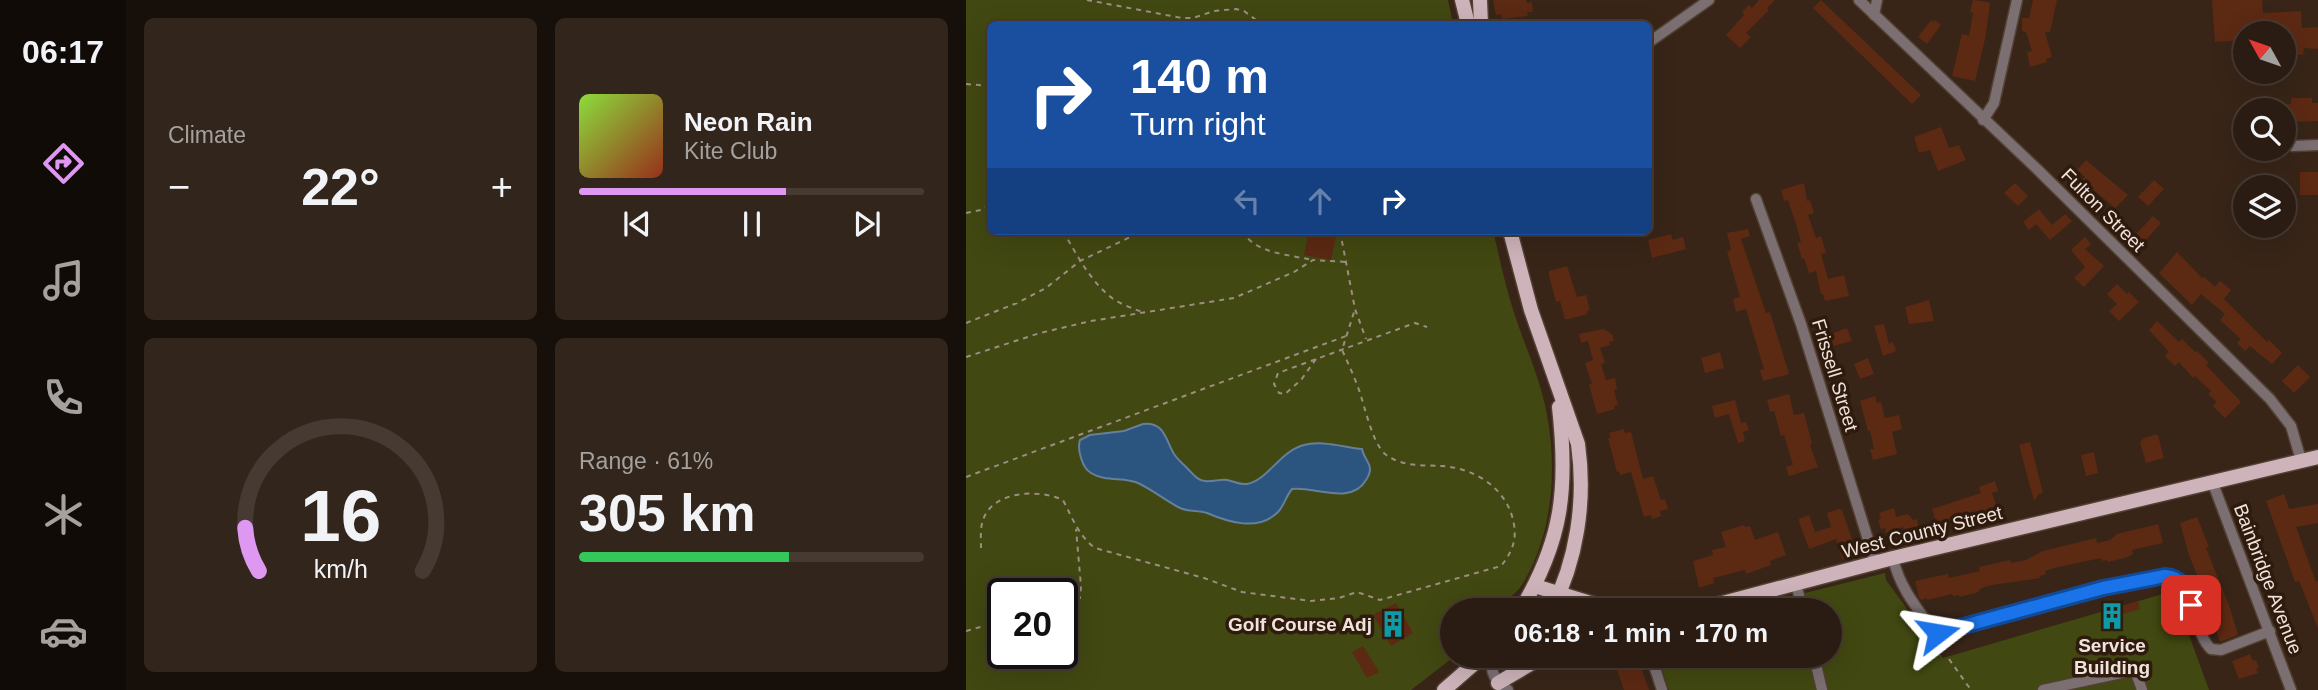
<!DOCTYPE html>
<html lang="en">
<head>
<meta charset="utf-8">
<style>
  :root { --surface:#2a1c12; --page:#32251b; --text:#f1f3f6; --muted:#a5a19f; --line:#463a32; --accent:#de98f2 }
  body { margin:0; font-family:Arial,sans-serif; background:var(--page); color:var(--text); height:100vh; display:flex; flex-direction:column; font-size:26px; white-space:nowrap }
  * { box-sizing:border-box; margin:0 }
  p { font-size:23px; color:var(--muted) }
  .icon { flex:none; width:38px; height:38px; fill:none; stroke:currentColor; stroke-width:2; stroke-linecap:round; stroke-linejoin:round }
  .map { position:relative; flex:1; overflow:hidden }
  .details { display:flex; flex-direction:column; gap:18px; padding:18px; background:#170f0a; width:840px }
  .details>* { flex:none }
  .top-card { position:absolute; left:21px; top:21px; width:665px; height:214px; border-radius:10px; box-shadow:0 7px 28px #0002,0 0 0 2px var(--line); background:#1a4fa0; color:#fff; overflow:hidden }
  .needle { width:46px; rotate:310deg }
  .controls { position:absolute; left:1267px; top:21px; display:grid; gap:14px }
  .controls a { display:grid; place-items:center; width:63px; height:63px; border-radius:50%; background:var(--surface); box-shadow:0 7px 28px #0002,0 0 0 2px var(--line); font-size:35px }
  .speed { position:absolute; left:21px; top:578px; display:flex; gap:14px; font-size:35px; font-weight:700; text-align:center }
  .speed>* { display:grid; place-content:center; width:91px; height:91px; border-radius:50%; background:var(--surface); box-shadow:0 7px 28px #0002,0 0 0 2px var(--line); line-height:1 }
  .speed .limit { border:4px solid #111; border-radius:10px; background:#fff; color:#111 }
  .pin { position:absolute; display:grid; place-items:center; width:60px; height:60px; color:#fff; margin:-30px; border-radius:14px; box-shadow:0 4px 10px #0006 }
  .me { position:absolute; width:77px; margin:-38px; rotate:76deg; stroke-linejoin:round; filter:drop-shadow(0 0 5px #0008) }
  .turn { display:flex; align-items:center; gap:24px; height:147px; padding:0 28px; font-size:32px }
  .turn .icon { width:91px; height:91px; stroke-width:2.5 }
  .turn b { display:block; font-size:49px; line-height:60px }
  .lanes { display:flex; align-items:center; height:66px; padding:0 28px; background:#0003; justify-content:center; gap:35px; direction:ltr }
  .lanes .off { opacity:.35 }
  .big { font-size:52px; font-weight:700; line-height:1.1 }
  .details .card { flex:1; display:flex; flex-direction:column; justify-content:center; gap:10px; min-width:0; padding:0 24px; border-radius:10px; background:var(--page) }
  .details .dial { align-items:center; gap:0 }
  .dial svg { height:182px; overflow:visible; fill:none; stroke:var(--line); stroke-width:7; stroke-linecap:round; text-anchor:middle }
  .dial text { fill:var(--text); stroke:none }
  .song { display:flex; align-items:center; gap:21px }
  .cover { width:84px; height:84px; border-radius:10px; background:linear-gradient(135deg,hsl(90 70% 55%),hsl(10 70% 35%)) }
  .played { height:7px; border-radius:4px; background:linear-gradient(90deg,var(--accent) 60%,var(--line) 60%) }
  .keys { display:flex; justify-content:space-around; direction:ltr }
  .heat { display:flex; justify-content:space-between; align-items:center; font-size:38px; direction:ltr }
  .charge { height:10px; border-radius:5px; background:linear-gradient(90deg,#34c759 61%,var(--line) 0) }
  .details .tiles { flex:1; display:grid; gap:18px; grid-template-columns:repeat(2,1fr) }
  .trip { position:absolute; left:474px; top:598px; width:402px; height:70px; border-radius:35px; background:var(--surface); box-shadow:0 7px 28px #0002,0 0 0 2px var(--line); font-weight:700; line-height:70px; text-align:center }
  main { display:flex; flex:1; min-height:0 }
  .menu { display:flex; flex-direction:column; width:126px; justify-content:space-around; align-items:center; background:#110b07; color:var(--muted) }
  .menu .icon { width:49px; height:49px }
  .menu .on { color:var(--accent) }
  .menu b { font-size:32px; color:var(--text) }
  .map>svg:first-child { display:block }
</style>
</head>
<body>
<main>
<nav class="menu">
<b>06:17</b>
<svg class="icon on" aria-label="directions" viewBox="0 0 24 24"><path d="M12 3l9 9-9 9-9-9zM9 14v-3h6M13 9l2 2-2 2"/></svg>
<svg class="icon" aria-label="music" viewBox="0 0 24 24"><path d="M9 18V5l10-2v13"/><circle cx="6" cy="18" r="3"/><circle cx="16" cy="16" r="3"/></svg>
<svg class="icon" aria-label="phone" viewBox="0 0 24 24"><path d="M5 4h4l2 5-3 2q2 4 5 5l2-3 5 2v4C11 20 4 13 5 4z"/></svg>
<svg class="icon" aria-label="climate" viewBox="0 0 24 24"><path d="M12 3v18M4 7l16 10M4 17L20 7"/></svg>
<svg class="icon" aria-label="car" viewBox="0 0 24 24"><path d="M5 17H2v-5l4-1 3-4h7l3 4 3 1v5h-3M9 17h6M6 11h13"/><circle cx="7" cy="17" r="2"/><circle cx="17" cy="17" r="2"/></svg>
</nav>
<section class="details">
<div class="tiles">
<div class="card"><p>Climate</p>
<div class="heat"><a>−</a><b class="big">22°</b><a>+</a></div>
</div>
<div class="card">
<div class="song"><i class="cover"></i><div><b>Neon Rain</b><p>Kite Club</p></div></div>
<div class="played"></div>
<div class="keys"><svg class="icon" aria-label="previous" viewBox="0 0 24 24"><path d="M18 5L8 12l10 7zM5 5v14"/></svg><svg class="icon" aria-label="pause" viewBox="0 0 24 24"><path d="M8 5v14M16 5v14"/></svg><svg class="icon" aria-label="next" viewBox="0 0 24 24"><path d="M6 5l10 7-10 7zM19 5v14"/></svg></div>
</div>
<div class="card dial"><svg viewBox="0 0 100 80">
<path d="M14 69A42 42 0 1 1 86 69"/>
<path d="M14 69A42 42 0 0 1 8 50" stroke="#de98f2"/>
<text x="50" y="56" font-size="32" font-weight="700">16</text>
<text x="50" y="72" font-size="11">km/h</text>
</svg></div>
<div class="card"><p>Range · 61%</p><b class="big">305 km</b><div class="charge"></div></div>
</div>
</section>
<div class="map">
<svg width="1352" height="690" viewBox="0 0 1352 690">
  <rect width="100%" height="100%" fill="#382518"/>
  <g fill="#424811" fill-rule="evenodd">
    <path d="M0 0H482L487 24H24V231H527C533 255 538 280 545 303 555 337 571 370 579 405 592 464 588 533 556 585 549 596 536 601 529 611H486V656H489L445 690H0ZM37 593H96V653H37Z"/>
    <path d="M919 573 920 580 977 658 1207 591 1243 690H703L692 656H864V611H767Z"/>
  </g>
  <path fill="#2b547e" stroke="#667f9a" stroke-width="2" d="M177 424C199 422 199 439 208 454 212 460 217 464 222 469 227 474 232 481 239 481 246 482 254 479 261 480 268 481 273 485 281 484 302 480 314 451 338 445 355 440 377 447 396 449 397 456 404 463 404 469 404 473 402 477 400 480 385 506 348 486 326 489 320 496 318 506 312 512 292 532 262 522 241 513 232 510 223 512 214 508 200 501 187 490 172 483 158 477 139 482 125 473 116 468 111 449 114 440L124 435 158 431Z"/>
  <g fill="#5c2913">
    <path d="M527 0H560L561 3 566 2 567 12H561L562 16 536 19 535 14 530 15Z"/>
    <path d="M793 0H809L801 8 803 10 780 33 785 37 774 48 760 35 778 15 776 12 783 5 786 8Z"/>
    <path d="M855 0 955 95 946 104 847 8Z"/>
    <path d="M1007 0 1022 2 1024 4 1019 39 1009 81 986 76 996 34 1003 36 1007 13 1004 12Z"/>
    <path d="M1067 0H1091L1084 32H1079L1086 57 1080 59 1081 62 1064 67 1061 52 1066 51 1060 32 1056 31V18H1063Z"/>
    <path d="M1246 0H1296L1297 13 1335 11 1336 28 1352 27V49L1338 48 1337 55 1318 53V33H1279V40L1249 42Z"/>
    <path d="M965 20 967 22 969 20 975 25 961 44 952 37Z"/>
    <path d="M1325 98H1346V103H1352V121L1320 122V104H1325Z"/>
    <path d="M975 127 983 148 993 145 1000 160 972 171 964 150 953 153 948 137Z"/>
    <path d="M1120 160 1162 195 1149 208 1116 180 1119 177 1111 170Z"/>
    <rect x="1334" y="172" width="18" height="23"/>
    <path d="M1188 180 1198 189 1182 206 1172 197Z"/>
    <path d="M838 183 841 201 844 200 848 213 842 215 850 238 855 236 860 253 855 254 862 279 878 275 883 296 859 301 857 294H855L850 271 843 273 838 258 836 259 831 243 835 242 830 224 822 200 818 201 815 190Z"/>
    <path d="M1049 183 1062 196 1052 206 1038 193Z"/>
    <path d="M1073 209 1086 225 1099 214 1106 221 1084 240 1070 224 1063 230 1057 222Z"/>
    <path d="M1187 216 1195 223 1178 242 1170 234Z"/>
    <path d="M782 229 784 236 775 239 800 313 804 312 823 374 797 381 794 370 798 369 780 309 770 312 767 299 774 297 761 252 765 250 761 233Z"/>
    <path d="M343 231H371L365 260 338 255Z"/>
    <path d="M705 234 707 240 717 237 720 249 686 258 682 240Z"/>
    <path d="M1119 237 1125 244 1119 249 1138 266 1118 287 1108 278 1119 267 1105 250Z"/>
    <path d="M1211 252 1236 278 1238 277 1249 287 1254 281 1265 290 1258 299 1301 342 1303 340 1316 353 1306 364 1284 346 1279 351 1271 343 1275 339 1254 320 1259 314 1235 294 1226 305 1193 273Z"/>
    <path d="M601 266 611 297 620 295 624 310 621 311V314L603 319H599L594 301 590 302 583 276V271Z"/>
    <path d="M1151 284 1161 294 1163 292 1173 302 1153 321 1143 311 1151 304 1141 294Z"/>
    <path d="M963 300 968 321 943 324 939 307Z"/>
    <path d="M1191 321 1213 342 1216 339 1229 352 1231 351 1243 363 1240 365 1275 402 1259 418 1247 406 1251 402 1242 394 1245 391 1229 376 1227 378 1213 362 1209 366 1199 356 1203 352 1183 330Z"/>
    <path d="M918 324 923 344 927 342 930 351 917 356 908 326Z"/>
    <path d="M881 328 886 341 859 348 856 337Z"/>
    <path d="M637 329 646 334 648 341 643 342 644 345 634 348 639 363 635 364 640 380 649 378 651 389 648 390 652 405 648 406 649 409 631 414 623 384H626L619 363 627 360 622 341 615 343 613 334Z"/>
    <path d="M754 352 758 368 739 373 735 358Z"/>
    <path d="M902 358 908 374 894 379 888 364Z"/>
    <path d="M1332 365 1344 377 1328 393 1316 381Z"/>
    <path d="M823 394 828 415 838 413 846 444 844 445 852 467 823 476 820 467 827 465 818 435 815 436 808 411 804 412 801 400Z"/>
    <path d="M909 396 911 403 915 402 919 418 933 415 936 429 926 432 931 454 907 460 904 449H908L904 431H902L894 401Z"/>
    <path d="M769 400 775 423 780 422 783 430 777 432 779 441 772 443 763 414 749 418 746 406Z"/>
    <path d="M658 429 659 433 665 432 677 479 687 476 695 500 699 499 702 509 694 511 695 516 686 519 685 515 678 517 665 472 654 475 653 471 651 472 642 438H645L643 433Z"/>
    <path d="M1188 435H1192L1198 458 1180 463 1174 442 1178 438Z"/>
    <path d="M1064 442 1077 493 1073 494 1068 501 1053 445Z"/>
    <path d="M1128 452 1132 473 1120 476 1115 455Z"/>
    <path d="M1029 481 1032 491 1026 493 1031 508 971 525 966 509 1015 493 1013 487Z"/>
    <path d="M1318 494 1323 509 1352 504V523L1330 527 1350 582 1352 581V628L1333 581 1329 582 1300 501Z"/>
    <path d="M928 508 930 517 942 514 947 520 951 519 953 530 939 533 937 527 920 533 919 528 915 529 912 520 915 519 913 513Z"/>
    <path d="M873 509 876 510 891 554 876 559 870 539 843 549 833 522V519L843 515 849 532 865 527 861 513Z"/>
    <path d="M1231 517 1243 547 1240 548 1264 608 1272 635 1254 642 1245 614H1247L1223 555 1214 523Z"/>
    <path d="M1192 524 1197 543 1166 550 1167 554 1162 557 1142 562 1141 560 1136 561 1135 558 1088 568 1079 571 1080 574 1074 576V578L1026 585 1018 587 1013 590V592L993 597V595L987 596 986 594 961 600V598L955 600 953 597 949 581 982 574 983 578 1014 571 1013 567 1044 560 1045 563 1060 560 1077 551 1130 538 1131 543 1144 540 1151 534Z"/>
    <path d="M778 525 779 527 784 526 789 540 812 532 820 555 804 561 805 565 780 574 779 570 747 578 748 583 733 588 727 561 747 555 746 550 760 547 755 532Z"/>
    <path d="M1172 601 1174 609 1154 615 1156 622 1146 625 1142 610Z"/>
    <path d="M430 603 447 633 425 646 407 615Z"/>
    <path d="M397 646 413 672 401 678 386 652Z"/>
    <path d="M1284 654 1287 661 1290 660 1293 668 1290 669 1292 673 1273 679 1266 661Z"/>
    <path d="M673 662 683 690H658L651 670Z"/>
  </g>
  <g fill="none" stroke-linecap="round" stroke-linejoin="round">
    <defs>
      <g id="minor">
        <path d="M893 0 1072 170 1304 399 1325 426 1335 460"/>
        <path d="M908 15 911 0"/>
        <path d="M682 43 743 0"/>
        <path d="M1017 120 1028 103 1051 0"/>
        <path d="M1327 146 1352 145"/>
        <path d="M790 199 835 324 909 562"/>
        <path d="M1246 481 1325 690"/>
        <path d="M927 558C933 586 950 607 967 630L972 633 1137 588 1204 576C1230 585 1226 631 1245 649L1255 650 1304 631"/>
        <path d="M830 584 837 611"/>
        <path d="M528 656C522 671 530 682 542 690"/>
        <path d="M685 656 696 690"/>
        <path d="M848 656 856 690"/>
        <path d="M1077 690 1169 670 1176 690"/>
      </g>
      <g id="major">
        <path d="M496 0 502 24"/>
        <path d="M514 0 515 24"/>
        <path d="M544 231 565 310 612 444C620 501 611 560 585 611"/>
        <path d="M569 586 631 605 656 609 671 611 749 605 927 558 1352 457"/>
        <path d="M554 611C597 540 602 488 593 407"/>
        <path d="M532 683 578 656"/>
        <path d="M478 690 517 656"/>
      </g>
    </defs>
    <use href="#minor" stroke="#524033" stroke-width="13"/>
    <use href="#major" stroke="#524033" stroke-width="17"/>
    <g stroke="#9d8d83" stroke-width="2" stroke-dasharray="5 5" stroke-linecap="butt">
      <path d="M121 0 216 18H227L248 11 270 9 278 11 290 20H305L318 24"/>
      <path d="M0 84 24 86"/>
      <path d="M0 213 15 210 24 204"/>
      <path d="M97 231C111 255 124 281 146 298 154 304 166 308 176 312"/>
      <path d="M276 231C290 254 321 254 346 260"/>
      <path d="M374 231 389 309 400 339"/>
      <path d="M0 323 51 303 80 288 114 261 177 231"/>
      <path d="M0 357 74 333 125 321 268 298 328 272 347 260 381 262"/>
      <path d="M350 359 335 380 319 394 313 393 308 384 312 373 449 323 461 327"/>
      <path d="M0 477 380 336"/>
      <path d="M15 548C15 539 14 528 17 520 27 490 74 489 97 500 107 519 112 535 129 548L238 578 276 592 345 601 373 598 391 592 414 600 535 566C548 550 552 536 546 516 537 486 507 468 476 466 458 465 435 467 419 454 406 442 399 407 393 390 388 376 382 363 376 350L389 309"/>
      <path d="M96 613 114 598 115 586 110 529"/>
      <path d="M0 631 18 626 37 628"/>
      <path d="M983 659 1005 690"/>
    </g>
    <use href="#minor" stroke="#7b6f72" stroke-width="10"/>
    <use href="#major" stroke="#ceb3ba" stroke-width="14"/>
  </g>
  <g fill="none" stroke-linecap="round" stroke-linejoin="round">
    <defs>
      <path id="route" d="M972 633 1137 588 1199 576C1217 577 1220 591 1225 605"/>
    </defs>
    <use href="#route" stroke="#114b97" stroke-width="18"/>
    <use href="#route" stroke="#1a73e8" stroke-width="12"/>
  </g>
  <defs>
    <symbol id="building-bare" viewBox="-9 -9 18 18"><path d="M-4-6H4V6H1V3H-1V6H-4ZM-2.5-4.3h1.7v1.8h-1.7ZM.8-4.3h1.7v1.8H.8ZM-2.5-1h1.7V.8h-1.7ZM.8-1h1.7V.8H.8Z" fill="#0f9aa8" stroke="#2e1b0e" stroke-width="2.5" paint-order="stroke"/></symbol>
  </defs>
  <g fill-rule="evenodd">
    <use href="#building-bare" x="1127" y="597" width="38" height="38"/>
    <use href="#building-bare" x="408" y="605" width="38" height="38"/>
  </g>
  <g text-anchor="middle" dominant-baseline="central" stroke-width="7" stroke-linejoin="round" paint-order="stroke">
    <g font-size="19" fill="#f0e3db" stroke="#2e1b0e">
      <text transform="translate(1137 210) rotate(45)">Fulton Street</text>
      <text transform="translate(869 375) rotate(73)">Frissell Street</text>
      <text transform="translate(956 532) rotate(-14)">West County Street</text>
      <text transform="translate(1302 579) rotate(69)">Bainbridge Avenue</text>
    </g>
    <g font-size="19" font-weight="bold" fill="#f0e3db" stroke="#2e1b0e" text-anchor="end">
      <text x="406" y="624">Golf Course Adj</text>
      <text x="1146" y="645" text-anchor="middle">Service<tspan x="1146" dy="22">Building</tspan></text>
    </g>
  </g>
</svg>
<div class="controls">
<a><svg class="needle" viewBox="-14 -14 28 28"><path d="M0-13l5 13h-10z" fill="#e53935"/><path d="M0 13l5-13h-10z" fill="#a5a19f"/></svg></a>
<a><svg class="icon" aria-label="search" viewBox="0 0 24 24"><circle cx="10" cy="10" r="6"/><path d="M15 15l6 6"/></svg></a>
<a><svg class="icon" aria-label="layers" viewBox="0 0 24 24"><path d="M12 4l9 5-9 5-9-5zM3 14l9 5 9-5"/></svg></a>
</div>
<div class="speed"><div class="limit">20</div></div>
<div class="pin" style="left:1225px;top:605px;background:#d93025"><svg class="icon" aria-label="arrive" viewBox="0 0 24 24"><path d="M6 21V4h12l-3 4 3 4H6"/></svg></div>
<svg class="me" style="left:972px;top:633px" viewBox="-20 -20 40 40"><path d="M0-17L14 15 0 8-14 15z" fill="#1a73e8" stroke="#fff" stroke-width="4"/></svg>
<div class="trip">06:18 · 1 min · 170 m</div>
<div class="top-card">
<div class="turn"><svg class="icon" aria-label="right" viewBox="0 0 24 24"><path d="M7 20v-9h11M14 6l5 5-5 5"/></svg><div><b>140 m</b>Turn right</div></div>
<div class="lanes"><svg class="icon off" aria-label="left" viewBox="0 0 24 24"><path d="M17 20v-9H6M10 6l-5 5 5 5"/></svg><svg class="icon off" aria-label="ahead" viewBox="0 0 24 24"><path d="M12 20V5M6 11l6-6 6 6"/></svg><svg class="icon" aria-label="right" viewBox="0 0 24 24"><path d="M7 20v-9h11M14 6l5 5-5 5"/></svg></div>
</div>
</div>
</main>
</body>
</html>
